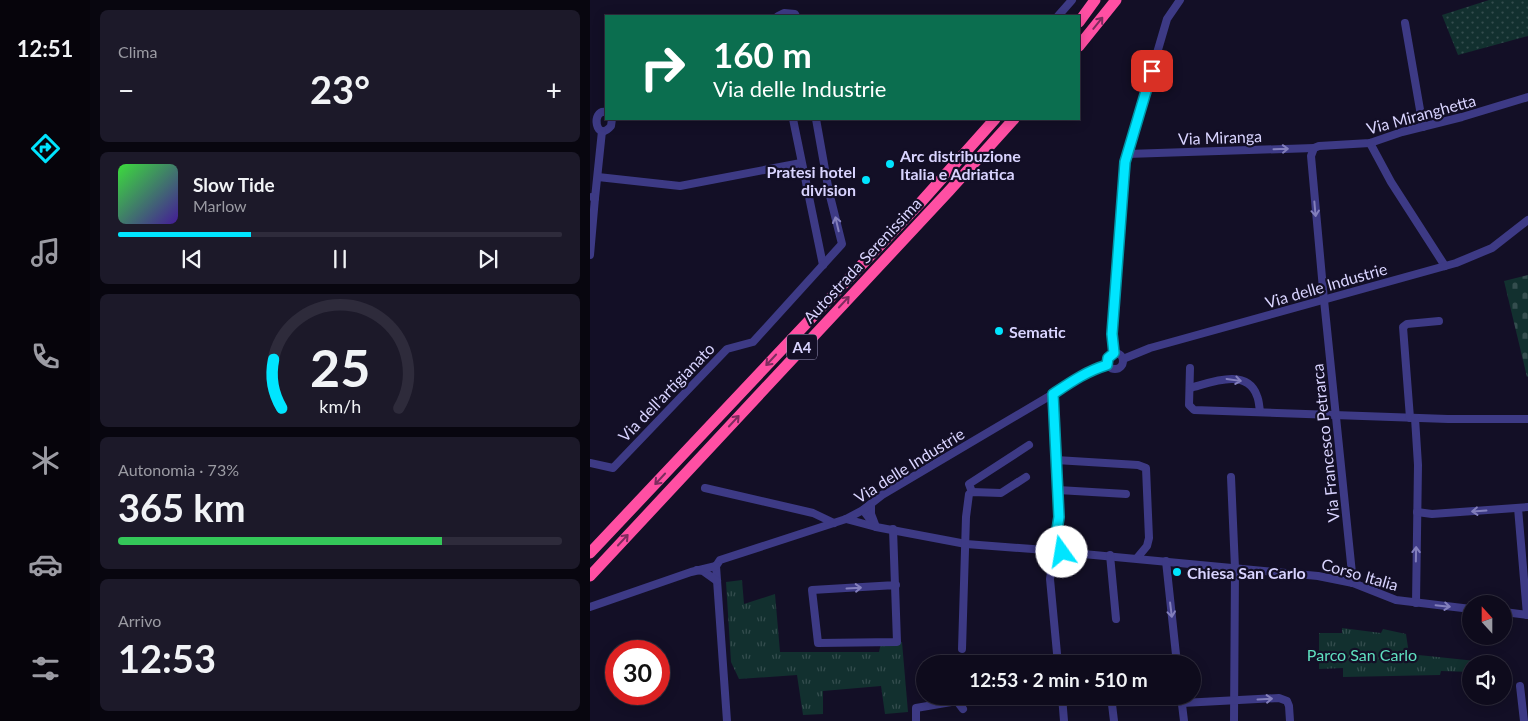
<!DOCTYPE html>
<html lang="it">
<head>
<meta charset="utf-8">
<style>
  :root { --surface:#0e0b1c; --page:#1c1929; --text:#f1f3f6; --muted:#9b9ba3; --line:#2e2b3b; --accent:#00e5ff }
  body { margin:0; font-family:Lato,sans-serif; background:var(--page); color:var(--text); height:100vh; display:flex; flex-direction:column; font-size:19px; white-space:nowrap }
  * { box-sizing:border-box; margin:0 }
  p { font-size:16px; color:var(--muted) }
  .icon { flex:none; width:28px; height:28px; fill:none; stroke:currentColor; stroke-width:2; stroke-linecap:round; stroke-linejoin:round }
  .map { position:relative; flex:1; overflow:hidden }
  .drawer { display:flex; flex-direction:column; gap:10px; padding:10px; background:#08060f; width:500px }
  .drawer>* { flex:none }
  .guide { position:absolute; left:15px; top:15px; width:475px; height:105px; border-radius:0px; box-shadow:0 2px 12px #0003,0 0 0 1px var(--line); background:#0b6e4f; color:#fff; overflow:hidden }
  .needle { width:32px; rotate:339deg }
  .controls { position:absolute; left:872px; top:595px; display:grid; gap:10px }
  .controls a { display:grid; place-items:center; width:50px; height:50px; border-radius:50%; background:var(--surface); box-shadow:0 2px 12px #0003,0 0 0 1px var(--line); font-size:25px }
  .speed { position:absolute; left:15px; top:640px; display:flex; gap:10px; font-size:25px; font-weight:700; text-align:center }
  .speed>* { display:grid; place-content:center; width:65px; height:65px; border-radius:50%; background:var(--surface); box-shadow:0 2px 12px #0003,0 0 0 1px var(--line); line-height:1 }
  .speed .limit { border:8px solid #d22; background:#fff; color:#111 }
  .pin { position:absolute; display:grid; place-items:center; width:42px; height:42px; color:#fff; margin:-21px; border-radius:10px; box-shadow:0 2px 8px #0006 }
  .me { position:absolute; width:55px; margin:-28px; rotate:347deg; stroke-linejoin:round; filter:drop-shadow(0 0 4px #0008) }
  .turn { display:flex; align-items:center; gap:18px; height:105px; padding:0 25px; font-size:22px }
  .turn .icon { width:65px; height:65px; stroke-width:2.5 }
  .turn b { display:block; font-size:35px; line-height:42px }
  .big { font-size:38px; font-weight:700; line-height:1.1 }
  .drawer .widget { flex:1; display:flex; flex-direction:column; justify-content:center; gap:8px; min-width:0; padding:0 18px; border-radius:8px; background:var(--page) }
  .drawer .dial { align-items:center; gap:0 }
  .dial svg { height:130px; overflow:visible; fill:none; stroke:var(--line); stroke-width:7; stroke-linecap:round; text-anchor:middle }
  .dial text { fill:var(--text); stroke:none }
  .song { display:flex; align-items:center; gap:15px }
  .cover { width:60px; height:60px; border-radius:8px; background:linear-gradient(135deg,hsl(120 70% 55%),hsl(260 70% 35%)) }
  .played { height:5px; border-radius:2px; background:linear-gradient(90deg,var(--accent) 30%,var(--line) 30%) }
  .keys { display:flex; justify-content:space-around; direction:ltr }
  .heat { display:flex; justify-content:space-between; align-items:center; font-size:28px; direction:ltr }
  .charge { height:8px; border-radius:4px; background:linear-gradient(90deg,#34c759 73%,var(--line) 0) }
  .trip { position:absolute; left:326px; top:655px; width:285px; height:50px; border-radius:25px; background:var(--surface); box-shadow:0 2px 12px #0003,0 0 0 1px var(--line); font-weight:700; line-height:50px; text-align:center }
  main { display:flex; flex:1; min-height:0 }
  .tabs { display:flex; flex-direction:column; width:90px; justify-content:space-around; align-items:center; background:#06040b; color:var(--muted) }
  .tabs .icon { width:35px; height:35px }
  .tabs .current { color:var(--accent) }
  .tabs b { font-size:22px; color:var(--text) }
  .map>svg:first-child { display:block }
</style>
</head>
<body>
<main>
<nav class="tabs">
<b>12:51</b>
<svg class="icon current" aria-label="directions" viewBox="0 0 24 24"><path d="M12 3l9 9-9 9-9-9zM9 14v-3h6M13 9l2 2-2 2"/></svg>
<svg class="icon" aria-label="music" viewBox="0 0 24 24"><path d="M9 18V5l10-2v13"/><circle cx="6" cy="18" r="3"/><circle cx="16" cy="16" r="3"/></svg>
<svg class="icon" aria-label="phone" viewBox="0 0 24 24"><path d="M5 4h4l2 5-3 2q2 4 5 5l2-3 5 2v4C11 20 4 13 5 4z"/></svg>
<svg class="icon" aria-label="climate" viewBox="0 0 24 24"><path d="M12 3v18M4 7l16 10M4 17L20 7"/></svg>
<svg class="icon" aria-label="car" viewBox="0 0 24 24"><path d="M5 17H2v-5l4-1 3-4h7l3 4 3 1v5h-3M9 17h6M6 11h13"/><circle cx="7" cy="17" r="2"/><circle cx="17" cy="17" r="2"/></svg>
<svg class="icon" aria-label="filters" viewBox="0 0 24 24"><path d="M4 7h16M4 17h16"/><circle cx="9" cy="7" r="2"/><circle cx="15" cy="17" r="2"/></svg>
</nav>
<section class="drawer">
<div class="widget"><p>Clima</p>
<div class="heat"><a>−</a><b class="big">23°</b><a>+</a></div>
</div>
<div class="widget">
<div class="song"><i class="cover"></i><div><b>Slow Tide</b><p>Marlow</p></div></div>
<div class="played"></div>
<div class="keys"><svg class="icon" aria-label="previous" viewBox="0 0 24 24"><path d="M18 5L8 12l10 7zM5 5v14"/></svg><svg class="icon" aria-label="pause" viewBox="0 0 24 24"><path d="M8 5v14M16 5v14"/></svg><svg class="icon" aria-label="next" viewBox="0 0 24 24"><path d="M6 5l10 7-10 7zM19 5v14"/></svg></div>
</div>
<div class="widget dial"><svg viewBox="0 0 100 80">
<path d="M14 69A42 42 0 1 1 86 69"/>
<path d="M14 69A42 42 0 0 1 9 39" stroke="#00e5ff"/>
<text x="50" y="56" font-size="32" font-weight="700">25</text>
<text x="50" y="72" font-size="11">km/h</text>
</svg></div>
<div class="widget"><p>Autonomia · 73%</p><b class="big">365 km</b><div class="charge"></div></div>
<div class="widget"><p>Arrivo</p><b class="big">12:53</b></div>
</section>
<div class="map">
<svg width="938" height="721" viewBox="0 0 938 721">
  <defs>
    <pattern id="grass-dots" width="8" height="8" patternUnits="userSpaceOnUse" patternTransform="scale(1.25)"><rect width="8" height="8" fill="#12302f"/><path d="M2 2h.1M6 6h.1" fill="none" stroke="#344d4e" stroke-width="1.8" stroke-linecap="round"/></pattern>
    <pattern id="cemetery-stones" width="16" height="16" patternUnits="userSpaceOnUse" patternTransform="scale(1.25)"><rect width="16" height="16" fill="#12302f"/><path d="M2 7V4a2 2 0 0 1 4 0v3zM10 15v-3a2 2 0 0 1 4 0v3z" fill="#344d4e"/></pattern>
    <pattern id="park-tufts" width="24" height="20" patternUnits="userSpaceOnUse" patternTransform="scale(1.25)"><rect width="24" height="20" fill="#12302f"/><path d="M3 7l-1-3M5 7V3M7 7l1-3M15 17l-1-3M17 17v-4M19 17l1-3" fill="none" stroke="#344d4e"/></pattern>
  </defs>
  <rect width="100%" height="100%" fill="#130f26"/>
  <path fill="url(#grass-dots)" d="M899 0H938V36L868 55 852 15Z"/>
  <path fill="url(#cemetery-stones)" d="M938 275V376L937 377 914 281Z"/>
  <g fill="url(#park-tufts)">
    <path d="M152 580 154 604 185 594 190 652H289L291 643 312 642 318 712 295 714 291 686 233 691V714L213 715 207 675 149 679 141 662 136 582Z"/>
    <path d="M752 628 791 633 793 629 816 634 819 654 886 661V664H881V672L851 671 850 675 753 677V668L729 669V633H752Z"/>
  </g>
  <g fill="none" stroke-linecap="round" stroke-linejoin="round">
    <g stroke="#3d3a85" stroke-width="8">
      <path d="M188 16 194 13 205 14 206 16"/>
      <path d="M468 16 482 0"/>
      <path d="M815 23 833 127"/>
      <path d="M16 112C0 109 6 144 21 126L22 119"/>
      <path d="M203 119 233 265"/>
      <path d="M780 143 801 182 855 266"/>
      <path d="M537 154 724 148"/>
      <path d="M8 177 90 186 211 163"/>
      <path d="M5 198 12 131"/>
      <path d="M0 255 5 198 2 197"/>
      <circle cx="525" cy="361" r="8"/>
      <path d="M524 353 522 334 535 162 577 19 590 0"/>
      <path d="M533 359 560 348 866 263 902 248 938 220"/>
      <path d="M600 368 599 405 604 410 858 419H938"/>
      <path d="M600 388C620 383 657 367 667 396 669 400 669 406 670 411"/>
      <path d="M463 394 469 517 465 543"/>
      <path d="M820 418 813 327 817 324 849 321"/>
      <path d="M825 418 828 465 826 603"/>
      <path d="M466 460 548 465 556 468 559 538 557 546 547 558"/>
      <path d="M0 463 23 468 137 349 163 342 252 244 239 192 226 119"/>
      <path d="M641 477 645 568 644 721"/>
      <path d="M115 488 223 513 244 523"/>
      <path d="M468 490 536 494"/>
      <path d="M382 492 379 484 439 445"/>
      <path d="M928 508 937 615"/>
      <path d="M273 510 286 527 376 544 456 550"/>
      <path d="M827 512 842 514 938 507"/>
      <path d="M256 519 286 527 281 514V505"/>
      <path d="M303 529 307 642 228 643 222 590 306 585"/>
      <circle cx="464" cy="550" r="8"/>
      <path d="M472 552 728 576 763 583 806 600 881 609"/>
      <path d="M520 555 526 619"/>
      <path d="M463 558 460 579 468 664"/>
      <path d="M576 561 587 664"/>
      <path d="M126 566 130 560 256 519 273 510 292 495 463 394C481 382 497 371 517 365"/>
      <path d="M126 566 137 721"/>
      <path d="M107 570 113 571 127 581"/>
      <path d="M763 583 734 300 721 156 724 148 729 146 780 143 812 132 872 117 938 97"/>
      <path d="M0 607 101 572 126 566"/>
      <path d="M914 612 938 615"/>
      <path d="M372 649 376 517 379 494 382 492 411 493 436 477"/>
      <path d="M930 686 934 721"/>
      <path d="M472 696 474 721"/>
      <path d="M521 696 524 721"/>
      <path d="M591 696 594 721"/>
      <path d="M592 703 689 698 697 701 699 706 700 721"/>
      <path d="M326 721V708L367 701 373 709"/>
    </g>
    <g stroke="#ff4fa3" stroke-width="11">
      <path d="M489 22 505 0"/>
      <path d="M489 46 526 0"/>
      <path d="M0 553 331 202 405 119"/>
      <path d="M0 576 359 191 424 119"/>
    </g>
  </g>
  <defs><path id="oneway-shaft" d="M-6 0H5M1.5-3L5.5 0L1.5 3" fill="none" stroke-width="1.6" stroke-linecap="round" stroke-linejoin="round" transform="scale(1.25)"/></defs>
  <g stroke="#7d2c5e">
    <use href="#oneway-shaft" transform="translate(508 23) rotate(-51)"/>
    <use href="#oneway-shaft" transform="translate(254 302) rotate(-47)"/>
    <use href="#oneway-shaft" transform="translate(181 360) rotate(133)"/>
    <use href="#oneway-shaft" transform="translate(144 421) rotate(-47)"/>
    <use href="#oneway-shaft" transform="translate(70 479) rotate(133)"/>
    <use href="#oneway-shaft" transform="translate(33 540) rotate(-47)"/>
  </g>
  <g stroke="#837fbc">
    <use href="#oneway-shaft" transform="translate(691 149) rotate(-2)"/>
    <use href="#oneway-shaft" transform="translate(725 209) rotate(85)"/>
    <use href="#oneway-shaft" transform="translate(247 224) rotate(-103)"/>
    <use href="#oneway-shaft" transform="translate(644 380) rotate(8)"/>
    <use href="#oneway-shaft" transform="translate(889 511) rotate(176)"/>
    <use href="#oneway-shaft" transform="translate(826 554) rotate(-89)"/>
    <use href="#oneway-shaft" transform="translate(264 588) rotate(-3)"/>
    <use href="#oneway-shaft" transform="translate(853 606) rotate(6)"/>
    <use href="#oneway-shaft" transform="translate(581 610) rotate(83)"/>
    <use href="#oneway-shaft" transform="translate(675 699) rotate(-3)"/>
  </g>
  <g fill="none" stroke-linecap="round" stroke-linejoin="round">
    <defs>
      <path id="route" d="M472 552 470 546 465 543 469 517 463 394C481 382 497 371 517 365L518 358 524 353 522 334 535 162 562 71"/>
    </defs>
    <use href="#route" stroke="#0095a6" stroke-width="12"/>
    <use href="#route" stroke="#00e5ff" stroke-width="9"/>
  </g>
  <g fill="#00e5ff" stroke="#130f26" stroke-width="2">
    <circle cx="300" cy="164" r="5"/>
    <circle cx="276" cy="180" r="5"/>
    <circle cx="409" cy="331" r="5"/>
    <circle cx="587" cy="572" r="5"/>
  </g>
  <g text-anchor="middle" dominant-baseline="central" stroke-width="4.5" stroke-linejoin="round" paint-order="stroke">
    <rect fill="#130f26" stroke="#9e99be" stroke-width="1" x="197" y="334.5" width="30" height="25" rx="4"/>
    <g font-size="15" font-weight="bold" fill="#d9d4ff">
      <text x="212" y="347">A4</text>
    </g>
    <g font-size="16" fill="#d9d4ff" stroke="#130f26">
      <text transform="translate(831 114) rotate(-15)">Via Miranghetta</text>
      <text transform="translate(630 137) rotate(-2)">Via Miranga</text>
      <text transform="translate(272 260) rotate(-47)">Autostrada Serenissima</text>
      <text transform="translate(736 285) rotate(-16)">Via delle Industrie</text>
      <text transform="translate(76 392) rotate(-46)">Via dell'artigianato</text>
      <text transform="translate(735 443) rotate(-96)">Via Francesco Petrarca</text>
      <text transform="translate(319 465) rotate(-32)">Via delle Industrie</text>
      <text transform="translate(770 574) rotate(16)">Corso Italia</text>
    </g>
    <g font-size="16" font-weight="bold" fill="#d9d4ff" stroke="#130f26" text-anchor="start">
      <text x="310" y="155">Arc distribuzione<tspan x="310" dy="18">Italia e Adriatica</tspan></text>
      <text x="266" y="171" text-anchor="end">Pratesi hotel<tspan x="266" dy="18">division</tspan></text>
      <text x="419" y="331">Sematic</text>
      <text x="597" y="572">Chiesa San Carlo</text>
    </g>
    <g font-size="16" fill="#5fe0c0" stroke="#130f26">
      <text x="772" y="654">Parco San Carlo</text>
    </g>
  </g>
</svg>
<div class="controls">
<a><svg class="needle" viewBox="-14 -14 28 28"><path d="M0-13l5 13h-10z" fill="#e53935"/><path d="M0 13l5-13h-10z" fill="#9b9ba3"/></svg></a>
<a><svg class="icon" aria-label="sound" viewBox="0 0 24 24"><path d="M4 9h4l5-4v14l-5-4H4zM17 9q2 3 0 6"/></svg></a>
</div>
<div class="speed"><div class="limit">30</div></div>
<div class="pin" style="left:562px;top:71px;background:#d93025"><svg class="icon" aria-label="arrive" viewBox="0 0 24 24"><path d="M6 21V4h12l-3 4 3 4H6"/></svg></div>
<svg class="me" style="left:472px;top:552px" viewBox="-20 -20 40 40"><circle r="19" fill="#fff"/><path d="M0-13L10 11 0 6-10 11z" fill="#00e5ff"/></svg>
<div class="trip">12:53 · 2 min · 510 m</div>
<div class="guide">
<div class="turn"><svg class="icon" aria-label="right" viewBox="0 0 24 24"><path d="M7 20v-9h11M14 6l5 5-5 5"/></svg><div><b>160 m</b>Via delle Industrie</div></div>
</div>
</div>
</main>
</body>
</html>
